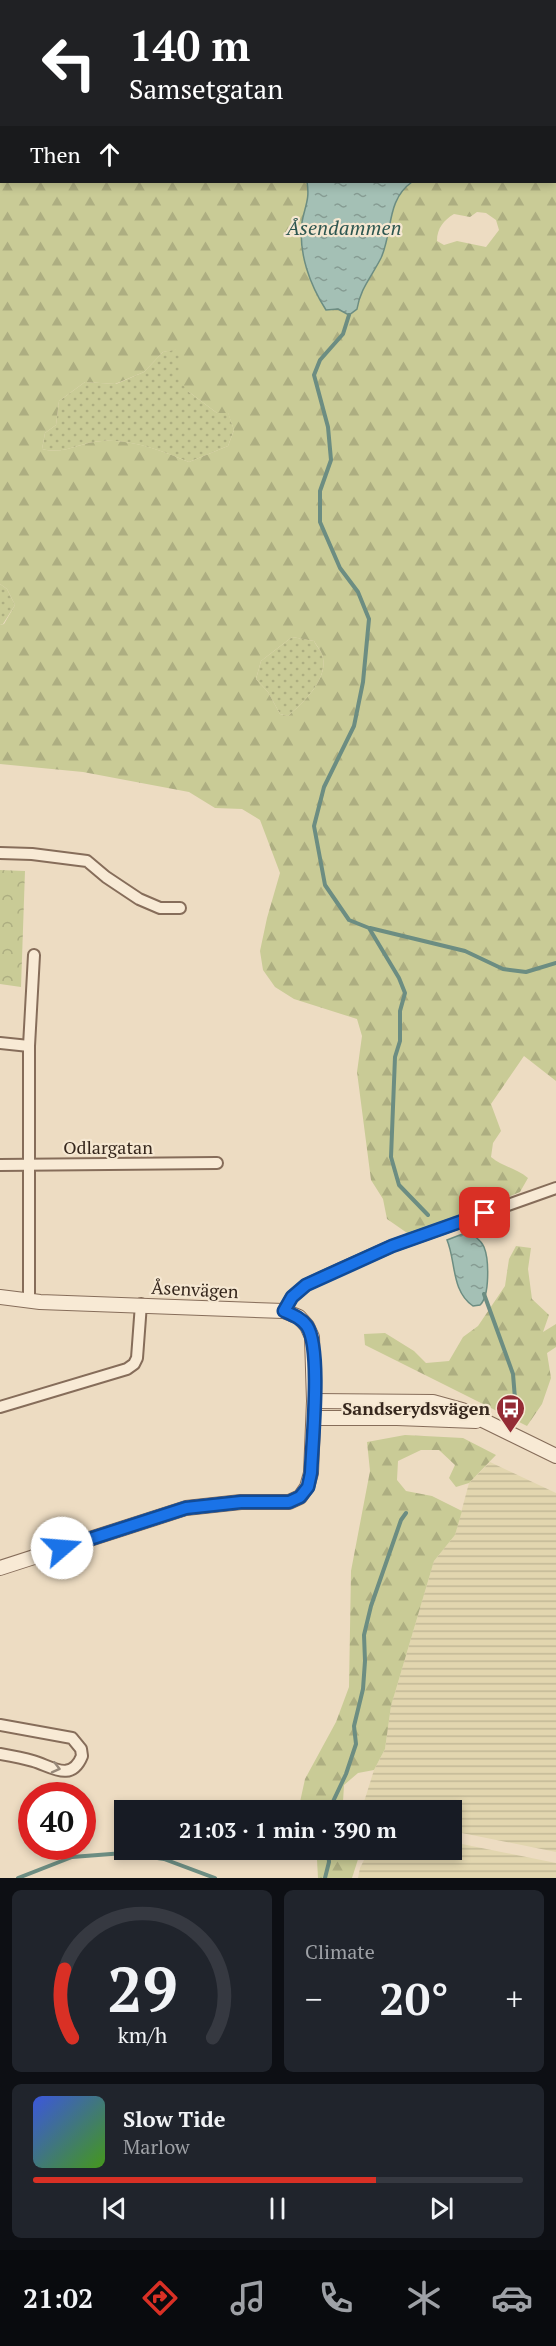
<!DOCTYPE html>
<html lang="en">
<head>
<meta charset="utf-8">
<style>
  :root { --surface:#171b24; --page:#20242c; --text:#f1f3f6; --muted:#9ea1a6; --line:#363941; --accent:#d93025 }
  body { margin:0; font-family:"PT Serif",serif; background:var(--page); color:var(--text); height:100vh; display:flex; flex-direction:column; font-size:22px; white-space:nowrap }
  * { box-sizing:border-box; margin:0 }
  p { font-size:20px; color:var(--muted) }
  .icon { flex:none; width:33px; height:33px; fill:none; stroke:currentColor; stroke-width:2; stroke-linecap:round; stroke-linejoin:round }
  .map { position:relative; height:1878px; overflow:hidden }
  .side { display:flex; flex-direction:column; gap:12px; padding:12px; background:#0d0f14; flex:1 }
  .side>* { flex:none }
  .banner { position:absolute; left:0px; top:0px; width:556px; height:183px; box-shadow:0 3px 9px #0003; background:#202124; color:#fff; overflow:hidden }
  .speed { position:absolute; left:18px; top:1782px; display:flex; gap:12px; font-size:30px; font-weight:700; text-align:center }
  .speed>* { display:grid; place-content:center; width:78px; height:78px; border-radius:50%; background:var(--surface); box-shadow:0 3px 9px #0003; line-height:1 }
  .speed .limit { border:9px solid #d22; background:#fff; color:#111 }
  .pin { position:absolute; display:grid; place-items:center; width:51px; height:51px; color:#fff; margin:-26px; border-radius:12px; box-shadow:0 3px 9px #0006 }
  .me { position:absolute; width:66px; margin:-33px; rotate:72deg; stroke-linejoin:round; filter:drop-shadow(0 0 4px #0008) }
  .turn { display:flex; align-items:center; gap:21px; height:126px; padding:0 30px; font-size:27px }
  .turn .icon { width:78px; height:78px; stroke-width:2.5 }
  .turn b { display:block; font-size:42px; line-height:51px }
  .then { display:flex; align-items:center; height:57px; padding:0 30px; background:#0003; gap:12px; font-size:22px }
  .big { font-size:45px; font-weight:600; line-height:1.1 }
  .side .tile { flex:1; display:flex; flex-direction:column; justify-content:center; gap:9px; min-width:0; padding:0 21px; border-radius:9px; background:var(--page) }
  .side .dial { align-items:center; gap:0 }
  .dial svg { height:156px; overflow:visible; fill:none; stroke:var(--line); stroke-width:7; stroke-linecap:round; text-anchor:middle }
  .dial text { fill:var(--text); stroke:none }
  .song { display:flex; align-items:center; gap:18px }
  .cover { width:72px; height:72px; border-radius:9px; background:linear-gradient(135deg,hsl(230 70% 55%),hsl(100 70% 35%)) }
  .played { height:6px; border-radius:3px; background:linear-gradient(90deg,var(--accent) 70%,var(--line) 70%) }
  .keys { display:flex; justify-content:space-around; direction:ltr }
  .heat { display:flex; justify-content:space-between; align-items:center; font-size:33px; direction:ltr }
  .side .tiles { flex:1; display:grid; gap:12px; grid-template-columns:1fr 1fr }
  .tile:last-child { grid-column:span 2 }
  .trip { position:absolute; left:114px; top:1800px; width:348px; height:60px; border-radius:0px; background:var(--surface); box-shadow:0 3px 9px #0003; font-weight:600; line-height:60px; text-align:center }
  .tabs { display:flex; height:96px; justify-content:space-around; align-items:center; background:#090b0e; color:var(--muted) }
  .tabs .icon { width:42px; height:42px }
  .tabs .on { color:var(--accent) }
  .tabs b { font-size:27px; color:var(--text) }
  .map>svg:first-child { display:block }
</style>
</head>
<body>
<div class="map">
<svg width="556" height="1878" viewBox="0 0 556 1878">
  <defs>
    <pattern id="farmland-rules" width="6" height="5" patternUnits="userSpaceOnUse" patternTransform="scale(1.5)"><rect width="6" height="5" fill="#e2d6af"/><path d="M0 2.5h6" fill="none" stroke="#c2b896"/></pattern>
    <pattern id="grass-dots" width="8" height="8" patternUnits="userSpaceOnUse" patternTransform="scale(1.5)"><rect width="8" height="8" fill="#c9cb96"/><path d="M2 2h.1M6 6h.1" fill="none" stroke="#adae81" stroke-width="1.8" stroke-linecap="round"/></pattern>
    <pattern id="forest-firs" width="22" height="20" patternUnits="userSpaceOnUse" patternTransform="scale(1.5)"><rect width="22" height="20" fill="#c9cb96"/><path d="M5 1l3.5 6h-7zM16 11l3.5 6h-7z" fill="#adae81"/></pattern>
    <pattern id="park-crowns" width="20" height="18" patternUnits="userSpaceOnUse" patternTransform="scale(1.5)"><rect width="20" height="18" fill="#c9cb96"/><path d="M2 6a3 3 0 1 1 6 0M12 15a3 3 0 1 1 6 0" fill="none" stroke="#adae81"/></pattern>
    <pattern id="water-ripples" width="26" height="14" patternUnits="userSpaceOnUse" patternTransform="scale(1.5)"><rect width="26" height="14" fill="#a4c0b5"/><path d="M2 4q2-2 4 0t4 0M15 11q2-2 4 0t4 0" fill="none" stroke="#869c93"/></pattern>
  </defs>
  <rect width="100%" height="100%" fill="#eddcc2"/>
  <g fill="url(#farmland-rules)">
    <path d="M490 1462 556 1493V1852L452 1831V1810H368L363 1805 374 1770 385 1749 391 1706 434 1561 455 1535 469 1483Z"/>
    <path d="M452 1842 556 1863V1878H358L360 1868 369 1850H452Z"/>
  </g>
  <g fill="url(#grass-dots)">
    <path d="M181 348V369L189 392 217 413 228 412 234 430 228 446 189 462C162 451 132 439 102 441 79 442 66 455 42 449L45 433 56 425 59 401 85 382 116 384 144 372 163 352Z"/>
    <path d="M0 584 7 589 15 605 3 624 0 625Z"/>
    <path d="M292 637 314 641C316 645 320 650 322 654 330 678 304 702 288 716L280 714 268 692 256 679 261 661Z"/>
  </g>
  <g fill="url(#forest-firs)" fill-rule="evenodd">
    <path d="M0 0H266L2 2V182H307L309 195 302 224 301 245 308 273 338 309H357C360 289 372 276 381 258 393 232 386 200 412 182H555V2L447 0H556V1081L524 1056 491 1104 501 1131 493 1143 491 1157C503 1167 516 1168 528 1178L520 1192 481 1208 443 1228 410 1235 387 1219 383 1199 371 1180 357 1072 362 1036 357 1019 294 999 275 987 263 970 260 951 267 918 280 873 260 820 242 809 215 808 189 792 83 772 0 764V625L4 624 15 605 7 589 0 584ZM477 212 486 213 496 220 499 230 486 247 457 241 444 245 437 241C437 228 444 220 454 214L470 217ZM180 349 179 380 189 392 217 413H228L234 430 228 446 189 462C162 451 133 439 102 441 80 442 65 455 42 449L45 433 56 425 59 401 85 382 115 384 144 372 163 352ZM292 637 314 641C316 645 320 649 322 654 330 678 304 702 288 716L280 714 268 692 256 679 261 661Z"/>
    <path d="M516 1246 531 1248 528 1269 532 1299 549 1315 543 1332 556 1324V1347L547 1353 551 1378 542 1404 527 1426 365 1345 364 1334 385 1333 414 1351 426 1363 449 1361 463 1337 478 1326 505 1286 509 1259Z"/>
    <path d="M405 1435 463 1438 496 1455 469 1483 456 1487 449 1478 455 1465 439 1450H421L398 1461 397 1480 406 1491 432 1496 462 1511 455 1535 434 1561 391 1706 385 1749 374 1770 358 1773 344 1785 343 1802 351 1810H294L295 1801 300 1802 305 1779 336 1722 349 1687 351 1571 370 1471 367 1442Z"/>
    <path d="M322 1850H361L352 1878H318L317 1860Z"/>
  </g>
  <path fill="url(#park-crowns)" d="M0 870 25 871 21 987 0 984Z"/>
  <g fill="url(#water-ripples)" stroke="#6c8d82" stroke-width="1.5">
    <path d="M307 182H412C386 200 393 232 381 258 372 276 360 289 357 309L349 315 338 309 326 310C310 285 298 253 302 222 305 206 310 199 307 182Z"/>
    <path d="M465 1233C473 1234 481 1240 484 1247 489 1259 490 1296 480 1305L473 1306C451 1291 456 1261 447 1240Z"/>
  </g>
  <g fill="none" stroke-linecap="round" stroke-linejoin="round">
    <g stroke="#6c8d82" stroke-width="4">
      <path d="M349 315 343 334 320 360 314 375 328 427 331 460 320 491V522L340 568 358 592 369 619 363 682 354 726 324 787 314 826 325 885 349 920 369 928 399 978 405 993 400 1011V1041L395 1057 391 1157 399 1185 428 1215"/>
      <path d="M370 928 465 951 503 969 526 972 556 963"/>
      <path d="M484 1294 513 1374 516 1411"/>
      <path d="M329 1810 346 1774 356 1744 354 1726 363 1689 365 1661 364 1635 371 1606 401 1520 406 1513"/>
      <path d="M18 1878 72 1857 124 1853 164 1859 215 1878"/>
      <path d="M325 1878 329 1862 328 1850"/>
    </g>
    <defs>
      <g id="minor">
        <path d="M0 853 32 854 87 861 106 877 139 899 160 908H180"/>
        <path d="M0 1043 29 1046"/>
        <path d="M0 1165 217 1163"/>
        <path d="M29 1301V1046L34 955"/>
        <path d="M284 1311 292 1297 306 1285 338 1270 392 1246 556 1188"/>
        <path d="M0 1407 127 1369 134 1364 137 1358 141 1304"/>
        <path d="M0 1725 72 1738 81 1749 82 1756C71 1783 51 1766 33 1761 22 1758 11 1756 0 1754"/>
      </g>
      <g id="tertiary">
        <path d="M0 1297 40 1302 284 1311 299 1317 307 1326 312 1337 314 1401 311 1473 307 1487 300 1497 289 1502H241L186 1508 0 1568"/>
        <path d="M314 1401 433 1402 462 1410 556 1456"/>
        <path d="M314 1418H397L476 1421"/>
      </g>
    </defs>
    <use href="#minor" stroke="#866d5a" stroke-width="14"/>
    <use href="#tertiary" stroke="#866d5a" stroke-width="16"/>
    <use href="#minor" stroke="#f8ead5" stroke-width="10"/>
    <use href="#tertiary" stroke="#f8ead5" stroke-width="14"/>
  </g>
  <defs><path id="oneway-chevron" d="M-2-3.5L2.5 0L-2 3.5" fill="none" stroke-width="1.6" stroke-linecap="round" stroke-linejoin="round" transform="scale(1.5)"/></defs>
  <use stroke="#978879" href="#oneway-chevron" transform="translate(56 1768) rotate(14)"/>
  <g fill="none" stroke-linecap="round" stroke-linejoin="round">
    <defs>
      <path id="route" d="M62 1548 186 1508 241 1502H289L300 1497 308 1487 311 1473C312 1443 322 1349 307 1326 301 1318 293 1315 284 1311L292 1297 306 1285 392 1246 485 1213"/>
    </defs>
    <use href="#route" stroke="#114b97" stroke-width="15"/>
    <use href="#route" stroke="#1a73e8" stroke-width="10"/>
  </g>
  <defs>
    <symbol id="bus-pin" viewBox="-11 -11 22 30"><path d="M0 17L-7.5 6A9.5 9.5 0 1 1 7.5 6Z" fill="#942b35" stroke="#f5e7d1"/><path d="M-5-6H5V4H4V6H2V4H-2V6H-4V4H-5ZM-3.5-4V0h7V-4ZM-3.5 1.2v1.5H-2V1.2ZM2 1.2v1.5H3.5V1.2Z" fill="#fff"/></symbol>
  </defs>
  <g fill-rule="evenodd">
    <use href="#bus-pin" x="494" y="1392" width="33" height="45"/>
  </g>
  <g text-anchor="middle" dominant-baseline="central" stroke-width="4.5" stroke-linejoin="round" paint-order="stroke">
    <g font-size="18" fill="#36271d" stroke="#f5e7d1">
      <text x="108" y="1147">Odlargatan</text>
      <text transform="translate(195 1289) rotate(3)">Åsenvägen</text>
    </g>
    <g font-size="18" font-weight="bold" fill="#36271d" stroke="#f5e7d1" text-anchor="end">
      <text x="490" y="1408">Sandserydsvägen</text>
    </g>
    <g font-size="20" font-style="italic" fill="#2d5650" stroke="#f5e7d1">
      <text x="344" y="227">Åsendammen</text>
    </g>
  </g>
</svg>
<div class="speed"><div class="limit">40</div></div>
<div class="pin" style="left:485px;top:1213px;background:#d93025"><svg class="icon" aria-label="arrive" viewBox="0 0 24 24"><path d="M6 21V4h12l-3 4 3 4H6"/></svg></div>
<svg class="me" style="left:62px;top:1548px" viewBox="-20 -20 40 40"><circle r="19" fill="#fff"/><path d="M0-13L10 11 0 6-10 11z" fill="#1a73e8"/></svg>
<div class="trip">21:03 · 1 min · 390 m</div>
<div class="banner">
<div class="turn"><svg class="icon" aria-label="left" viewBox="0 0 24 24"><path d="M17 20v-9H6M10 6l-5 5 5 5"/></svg><div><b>140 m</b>Samsetgatan</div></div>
<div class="then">Then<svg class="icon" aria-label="ahead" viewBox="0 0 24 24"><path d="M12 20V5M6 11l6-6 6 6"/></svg></div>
</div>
</div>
<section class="side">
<div class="tiles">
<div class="tile dial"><svg viewBox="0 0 100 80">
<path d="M14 69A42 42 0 1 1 86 69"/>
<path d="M14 69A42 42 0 0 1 10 34" stroke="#d93025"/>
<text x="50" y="56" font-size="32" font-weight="700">29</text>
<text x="50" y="72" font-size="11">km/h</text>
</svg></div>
<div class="tile"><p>Climate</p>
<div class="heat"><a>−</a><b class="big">20°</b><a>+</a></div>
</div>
<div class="tile">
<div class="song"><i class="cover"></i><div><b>Slow Tide</b><p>Marlow</p></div></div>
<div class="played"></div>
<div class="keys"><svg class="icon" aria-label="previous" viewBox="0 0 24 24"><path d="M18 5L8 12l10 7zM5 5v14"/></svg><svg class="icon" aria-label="pause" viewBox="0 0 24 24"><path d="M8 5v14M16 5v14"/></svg><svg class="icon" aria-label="next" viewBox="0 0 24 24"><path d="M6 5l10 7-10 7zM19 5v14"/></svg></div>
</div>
</div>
</section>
<nav class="tabs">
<b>21:02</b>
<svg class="icon on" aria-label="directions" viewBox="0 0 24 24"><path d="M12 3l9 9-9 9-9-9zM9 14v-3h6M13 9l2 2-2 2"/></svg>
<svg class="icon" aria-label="music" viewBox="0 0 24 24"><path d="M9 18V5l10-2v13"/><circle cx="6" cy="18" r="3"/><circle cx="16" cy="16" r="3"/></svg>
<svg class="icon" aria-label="phone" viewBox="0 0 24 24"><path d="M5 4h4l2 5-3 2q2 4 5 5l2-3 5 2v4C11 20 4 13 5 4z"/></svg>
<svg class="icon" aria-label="climate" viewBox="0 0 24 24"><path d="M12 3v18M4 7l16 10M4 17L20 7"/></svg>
<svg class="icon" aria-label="car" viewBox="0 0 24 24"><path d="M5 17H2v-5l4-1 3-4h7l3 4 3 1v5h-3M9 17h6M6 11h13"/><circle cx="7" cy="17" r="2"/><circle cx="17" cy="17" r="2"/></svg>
</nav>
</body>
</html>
